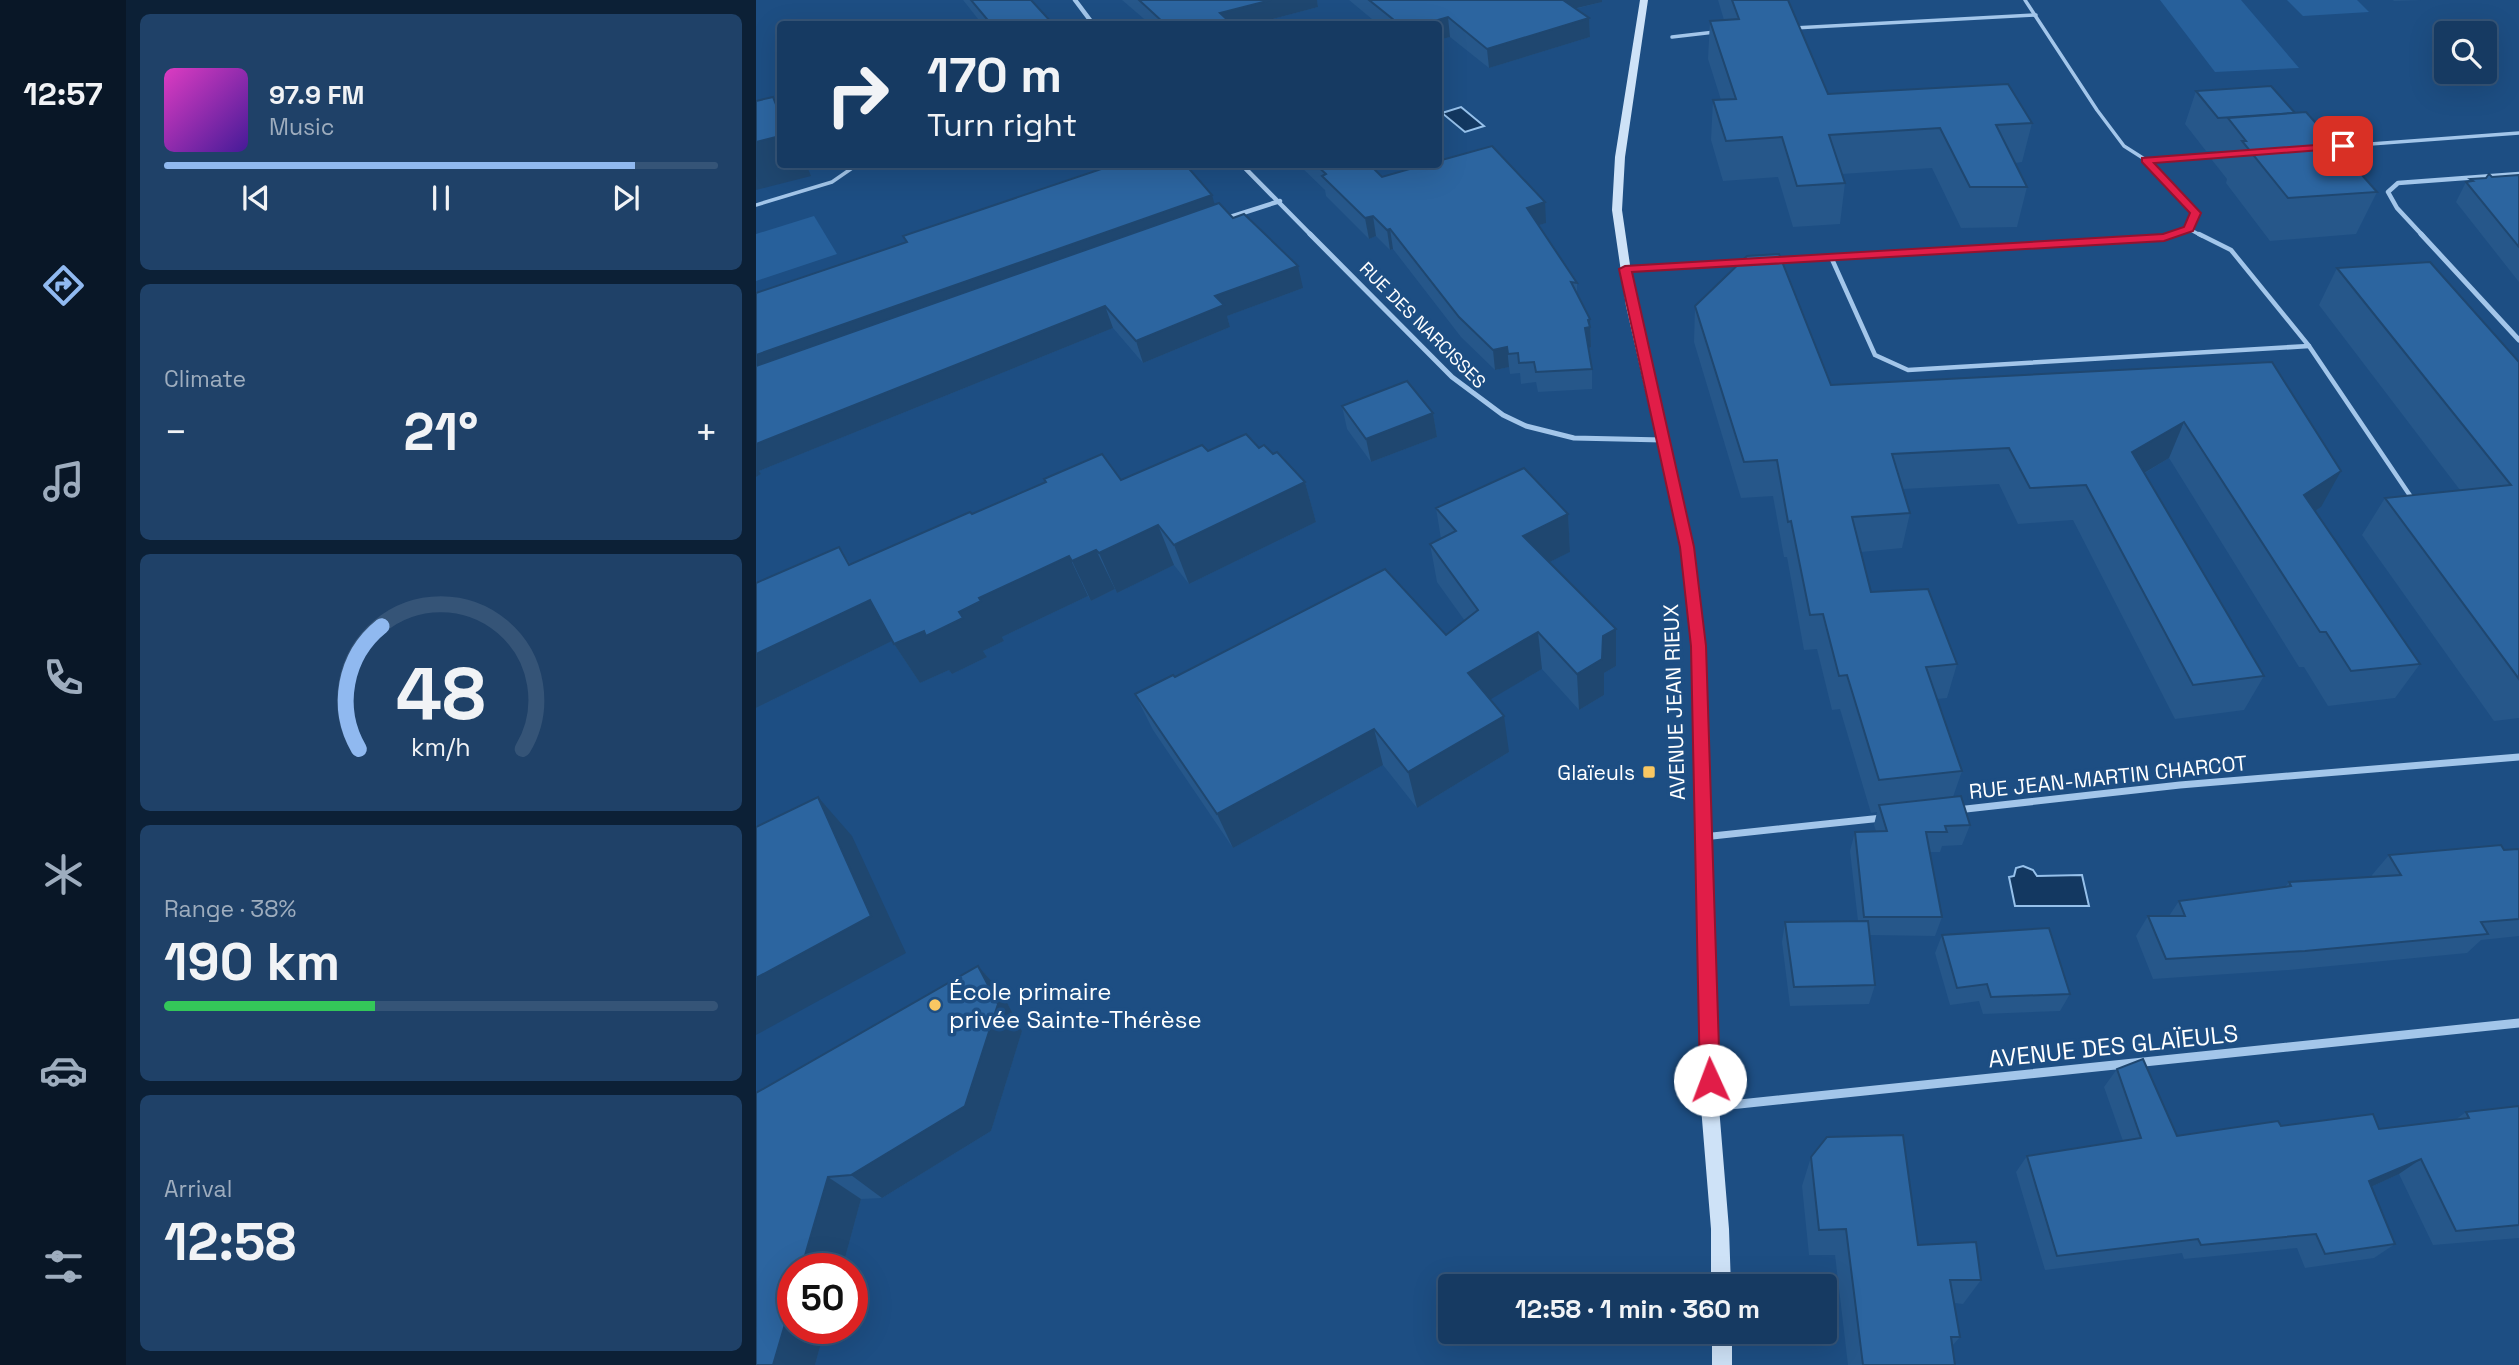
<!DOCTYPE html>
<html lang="en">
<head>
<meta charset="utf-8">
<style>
  :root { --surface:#163a62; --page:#1f4168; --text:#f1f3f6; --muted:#9eadbe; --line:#355477; --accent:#90b9f0 }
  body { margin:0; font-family:"Space Grotesk",sans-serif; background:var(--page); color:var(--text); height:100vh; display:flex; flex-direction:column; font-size:26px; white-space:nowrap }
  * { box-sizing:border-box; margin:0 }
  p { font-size:23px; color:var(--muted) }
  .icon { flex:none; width:38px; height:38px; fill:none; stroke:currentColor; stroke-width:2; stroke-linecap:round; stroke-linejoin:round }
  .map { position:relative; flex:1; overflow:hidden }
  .details { display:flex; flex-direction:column; gap:14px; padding:14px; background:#0c2036; width:630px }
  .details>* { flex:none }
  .top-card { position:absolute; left:21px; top:21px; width:665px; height:147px; border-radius:7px; box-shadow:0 7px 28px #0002,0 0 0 2px var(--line); background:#163a62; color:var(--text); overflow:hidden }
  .fabs { position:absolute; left:1678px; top:21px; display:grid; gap:14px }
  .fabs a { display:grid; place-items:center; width:63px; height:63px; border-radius:7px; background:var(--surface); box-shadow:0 7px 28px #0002,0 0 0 2px var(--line); font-size:35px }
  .speed { position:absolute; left:21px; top:1253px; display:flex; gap:14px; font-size:35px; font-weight:700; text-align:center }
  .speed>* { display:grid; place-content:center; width:91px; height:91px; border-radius:50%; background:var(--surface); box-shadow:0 7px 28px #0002,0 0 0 2px var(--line); line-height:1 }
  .speed .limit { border:10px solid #d22; background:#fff; color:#111 }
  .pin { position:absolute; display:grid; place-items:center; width:60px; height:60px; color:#fff; margin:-30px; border-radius:14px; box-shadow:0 4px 10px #0006 }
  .me { position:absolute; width:77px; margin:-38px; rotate:358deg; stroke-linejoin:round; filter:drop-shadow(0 0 5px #0008) }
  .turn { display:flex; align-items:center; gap:24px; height:147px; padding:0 35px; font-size:32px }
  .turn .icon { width:91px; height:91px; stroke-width:2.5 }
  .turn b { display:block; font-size:49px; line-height:60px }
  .big { font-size:52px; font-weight:600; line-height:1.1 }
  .details .widget { flex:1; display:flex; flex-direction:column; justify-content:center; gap:10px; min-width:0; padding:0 24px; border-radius:10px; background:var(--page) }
  .details .dial { align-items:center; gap:0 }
  .dial svg { height:182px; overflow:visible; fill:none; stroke:var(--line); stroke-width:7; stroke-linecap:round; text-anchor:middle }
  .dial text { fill:var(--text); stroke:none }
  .song { display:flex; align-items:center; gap:21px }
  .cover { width:84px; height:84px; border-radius:10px; background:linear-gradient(135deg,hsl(310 70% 55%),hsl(260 70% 35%)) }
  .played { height:7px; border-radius:4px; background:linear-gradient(90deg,var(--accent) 85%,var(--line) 85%) }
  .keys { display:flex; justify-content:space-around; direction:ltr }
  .heat { display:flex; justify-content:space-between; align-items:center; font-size:38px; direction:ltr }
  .charge { height:10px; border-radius:5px; background:linear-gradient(90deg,#34c759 38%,var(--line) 0) }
  .trip { position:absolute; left:682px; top:1274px; width:399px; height:70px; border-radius:7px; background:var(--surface); box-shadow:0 7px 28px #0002,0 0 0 2px var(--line); font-weight:600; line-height:70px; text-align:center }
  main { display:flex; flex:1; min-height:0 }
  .dock { display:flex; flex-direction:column; width:126px; justify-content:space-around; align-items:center; background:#091727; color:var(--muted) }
  .dock .icon { width:49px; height:49px }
  .dock .selected { color:var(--accent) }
  .dock b { font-size:32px; color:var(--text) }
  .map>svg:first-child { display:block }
</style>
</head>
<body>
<main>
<nav class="dock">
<b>12:57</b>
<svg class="icon selected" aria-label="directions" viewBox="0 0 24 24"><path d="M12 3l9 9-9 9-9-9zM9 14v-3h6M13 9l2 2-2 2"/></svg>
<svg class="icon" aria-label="music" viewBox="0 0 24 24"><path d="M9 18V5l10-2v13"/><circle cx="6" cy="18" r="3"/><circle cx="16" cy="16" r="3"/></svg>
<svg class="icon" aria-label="phone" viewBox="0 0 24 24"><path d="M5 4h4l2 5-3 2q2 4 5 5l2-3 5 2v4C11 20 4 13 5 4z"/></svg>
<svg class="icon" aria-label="climate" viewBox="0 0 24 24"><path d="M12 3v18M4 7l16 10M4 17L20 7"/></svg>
<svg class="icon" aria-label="car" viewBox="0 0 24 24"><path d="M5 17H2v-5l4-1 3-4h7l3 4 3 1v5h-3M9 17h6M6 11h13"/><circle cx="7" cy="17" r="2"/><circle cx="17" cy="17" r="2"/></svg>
<svg class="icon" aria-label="filters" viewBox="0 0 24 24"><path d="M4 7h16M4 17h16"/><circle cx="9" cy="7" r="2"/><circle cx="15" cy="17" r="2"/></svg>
</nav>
<section class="details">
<div class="widget">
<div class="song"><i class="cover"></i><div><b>97.9 FM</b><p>Music</p></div></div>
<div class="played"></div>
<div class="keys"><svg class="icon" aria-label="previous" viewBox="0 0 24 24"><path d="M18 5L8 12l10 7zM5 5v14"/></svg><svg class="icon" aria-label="pause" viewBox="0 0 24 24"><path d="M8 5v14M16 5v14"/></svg><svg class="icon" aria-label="next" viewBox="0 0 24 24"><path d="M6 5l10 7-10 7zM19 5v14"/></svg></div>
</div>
<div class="widget"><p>Climate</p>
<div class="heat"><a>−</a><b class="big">21°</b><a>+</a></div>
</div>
<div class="widget dial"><svg viewBox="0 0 100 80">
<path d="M14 69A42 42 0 1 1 86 69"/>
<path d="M14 69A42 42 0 0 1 24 15" stroke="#90b9f0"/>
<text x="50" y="56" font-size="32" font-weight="700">48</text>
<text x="50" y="72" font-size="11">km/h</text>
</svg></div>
<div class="widget"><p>Range · 38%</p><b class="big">190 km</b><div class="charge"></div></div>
<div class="widget"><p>Arrival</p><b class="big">12:58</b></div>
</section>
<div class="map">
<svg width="1763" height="1365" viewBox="0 0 1763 1365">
  <rect width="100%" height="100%" fill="#1d4e83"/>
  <g fill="#27609b">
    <path d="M1404 0H1485L1543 68 1459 72Z"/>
    <path d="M1531 0H1601L1613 12 1547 16Z"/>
    <path d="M58 216 81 254 0 281V234Z"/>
  </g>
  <g fill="#133861" stroke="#96c1eb" stroke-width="2">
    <path d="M705 107 728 126 709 132 686 113Z"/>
    <path d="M1267 866 1277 870 1281 876 1326 875 1333 906H1259L1253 877 1258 876 1260 868Z"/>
  </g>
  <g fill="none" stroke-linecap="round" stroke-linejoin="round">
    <g stroke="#a3c6ea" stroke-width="3.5">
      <path d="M1269 0 1341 110 1368 146 1390 160 1439 213 1433 229 1412 236"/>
      <path d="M1038 28 1280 15"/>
      <path d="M916 37 959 32"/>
      <path d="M1574 147 1763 133"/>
      <path d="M1390 160 1463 155"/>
      <path d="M0 205 76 182 102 164"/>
      <path d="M1433 229 1446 236"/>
    </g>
    <g stroke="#a3c6ea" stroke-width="4.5">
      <path d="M1443 234 1475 250 1553 346 1655 497"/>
      <path d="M1075 257 1119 355 1152 370 1553 346"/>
      <path d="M1020 261 1408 237 1417 234"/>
      <path d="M869 269 989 263"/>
    </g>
    <g stroke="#a3c6ea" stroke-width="4.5">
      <path d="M319 0 337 24"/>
      <path d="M485 164 556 236"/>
      <path d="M468 219 524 201"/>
      <path d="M1667 236 1641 208 1632 192 1642 183 1763 174"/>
    </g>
    <g stroke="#a3c6ea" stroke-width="5">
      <path d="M554 234 696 377 747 415 770 426 818 438 907 440"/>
      <path d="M1665 234 1763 340"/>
    </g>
    <g stroke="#a3c6ea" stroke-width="7">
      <path d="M1201 810 1424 785 1763 757"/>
      <path d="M947 837 1126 818"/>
    </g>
    <path stroke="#a3c6ea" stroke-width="9" d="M955 1107 1763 1023"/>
    <g fill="#cee2f7" fill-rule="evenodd">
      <path d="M884 0H892L869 157 866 210 880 306 937 547 950 646 963 1107 973 1229 975 1286H955V1229L945 1107 936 646 925 547 870 306 856 210 859 157Z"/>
      <rect x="956" y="1332" width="20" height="33"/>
    </g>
  </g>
  <g fill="#26578a">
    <path d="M207 0H275L297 24H226Z"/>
    <path d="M366 0H561L562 7 498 24H394Z"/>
    <path d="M593 0H846V2L819 9 833 18 834 37 733 68 694 37 682 40V24H622Z"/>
    <path d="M962 0H1032L1072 94 1276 123 1266 162 1259 163 1271 187 1261 227 1205 228 1176 168 1086 174 1089 183 1084 224 1037 227 1022 177 967 181 955 140 957 100H965L952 59 954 21 968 20Z"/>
    <path d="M1637 0H1665L1638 1Z"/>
    <path d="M1440 91 1539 113 1621 192 1600 234 1514 241 1470 183 1471 179 1456 160 1460 151H1450L1429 124Z"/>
    <path d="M352 164H429L458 204 477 218 547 288 471 316 474 327 387 363 357 328 3 471 5 474 0 477V293L150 243 147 236 354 167Z"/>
    <path d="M542 164H613L626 177 790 223 783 225 821 283V295L834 319 835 347 832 348 836 369V389L782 392 780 382 765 384 764 373 754 374 753 367 739 370 705 337 637 249 634 250 620 236 613 239 570 196 569 190Z"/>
    <path d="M1763 175V282L1700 202 1710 182H1713L1714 179Z"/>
    <path d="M1581 268 1763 362V718L1738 721 1606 535 1629 498 1704 490 1563 305Z"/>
    <path d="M939 306 1075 385 1516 362 1565 507 1559 511 1664 664 1639 698 1572 706 1548 667H1543L1413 458 1389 473 1508 676 1488 710 1419 719 1317 520 1262 524 1243 484 1147 489 1154 513 1146 548 1105 552 1115 592 1201 664 1191 698 1181 699 1206 771 1197 797 1214 825 1206 845 1186 846 1184 852H1174L1186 917 1179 936 1113 935 1119 985 1113 1004 1034 1006 1026 942 1029 922 1102 921 1094 851 1099 832 1120 831 1118 825 1121 812 1115 813 1084 709 1076 710 1061 649 1048 650 1031 557H1028L1017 496 985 498 938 342Z"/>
    <path d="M586 406 677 413 681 437 615 462 591 429Z"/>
    <path d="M503 448 517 454 549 482 560 522 433 584 418 565 361 593 359 589 335 601 332 596 246 637 248 641 227 651 231 657 196 674 193 670 164 683 136 641 0 708V583L83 547 95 565 216 514 289 482 288 479 365 480 452 451Z"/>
    <path d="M680 508 812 514 814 552 793 562 860 629V666L848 673V695L823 710 786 669 734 699 753 752 661 808 627 765 477 848 397 730 379 694 419 677 690 635 709 621 681 582 674 544 685 539Z"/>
    <path d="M1763 849V936L1725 940 1711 953 1533 970 1397 979 1380 936 1392 916H1413L1423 901 1529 887 1533 882 1617 877 1616 875 1633 855Z"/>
    <path d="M1186 935 1314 994 1304 1011 1227 1014 1223 1001 1194 1005 1179 953Z"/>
    <path d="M222 966 246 993 266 1031 235 1131 126 1198 105 1199 86 1269H37L69 1328 59 1365H0V1093Z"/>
    <path d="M1361 1069 1421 1136 1525 1126 1623 1129 1699 1120 1710 1112 1763 1106V1238L1677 1245 1643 1174 1615 1187 1639 1244 1618 1258 1549 1268 1541 1248 1428 1259 1426 1253 1289 1270 1260 1172 1271 1156 1367 1141 1348 1087Z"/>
    <path d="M1055 1157 1162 1245 1225 1280 1207 1304 1198 1303 1204 1337 1196 1346 1199 1365H1092L1079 1255H1053L1046 1186Z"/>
  </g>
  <g fill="#1f4770">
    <path d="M515 0H561L562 7 498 24H467L464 13Z"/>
    <path d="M799 0H846V2L800 13Z"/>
    <path d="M692 17 694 37 682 40V24H668Z"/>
    <path d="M833 18 834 37 733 68 731 49Z"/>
    <path d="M24 136V164H50L55 176 0 190V142Z"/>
    <path d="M456 195 462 216 0 382V355Z"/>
    <path d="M789 202 790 223 773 228 771 208Z"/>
    <path d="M617 216 620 236 613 239 609 218Z"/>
    <path d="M634 229 637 249 634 250 631 230Z"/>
    <path d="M542 266 547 288 471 316 474 327 387 363 380 341 459 296Z"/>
    <path d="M349 306 357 328 3 471 5 474 0 477V444Z"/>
    <path d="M834 319 835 347 830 349 829 328 832 320Z"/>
    <path d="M751 347 753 367 739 370 737 350Z"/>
    <path d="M677 413 681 437 615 462 610 439Z"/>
    <path d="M1428 422 1413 458 1363 488 1376 452Z"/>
    <path d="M1585 471 1565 507 1529 531 1548 495Z"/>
    <path d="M549 482 560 522 433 584 418 545Z"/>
    <path d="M812 514 814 552 771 573 767 536Z"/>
    <path d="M402 525 418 565 361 593 343 553Z"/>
    <path d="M340 550 359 589 335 601 316 561Z"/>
    <path d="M313 556 332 596 246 637 248 641 227 651 231 657 196 674 193 670 164 683 138 644 203 612 223 598Z"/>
    <path d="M114 600 140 639 0 708V654Z"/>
    <path d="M860 629V666L848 673V695L823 710 821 674 847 636Z"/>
    <path d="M782 632 786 669 718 709 712 673Z"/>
    <path d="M748 716 753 752 661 808 652 772Z"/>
    <path d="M618 729 627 765 477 848 461 814Z"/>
    <path d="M62 797 96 836 150 953 0 1035V978Z"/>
    <path d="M222 966 246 993 266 1031 235 1131 126 1198 95 1175Z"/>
    <path d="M1665 1159 1643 1174 1593 1197 1613 1181Z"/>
    <path d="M72 1177 105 1199 86 1269H45Z"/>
    <path d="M37 1297V1328H69L59 1365H17Z"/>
  </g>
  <g fill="#2c65a0" stroke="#1f4770" stroke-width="2">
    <path d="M215 0H275L297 24H235Z"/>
    <path d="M383 0H515L464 13 476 24H409Z"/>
    <path d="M613 0H807L833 18 731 49 692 17 668 24H643Z"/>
    <path d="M976 0H1032L1072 94 1252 84 1276 123 1240 125 1271 187H1214L1184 128 1073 135 1089 183 1041 186 1026 137 970 141 957 100 980 99 954 21 983 19Z"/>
    <path d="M1515 86 1539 113 1462 118 1440 91Z"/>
    <path d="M17 97 24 115V136L0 142V101Z"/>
    <path d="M1550 112 1621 192 1532 198 1486 141H1490L1472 118Z"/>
    <path d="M736 146 789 202 771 208 821 283 815 282 834 319 832 320 834 327 829 328 836 369 780 372 778 362 763 363 762 353 752 354 751 347 737 350 703 317 634 229 631 230 617 216 609 218 566 176 570 174 559 164H613L626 177 671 164H682V161Z"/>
    <path d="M360 164H429L456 195 0 355V293L151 242 147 236Z"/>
    <path d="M1733 174 1736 177 1763 175V247L1710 182 1717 181 1714 179 1730 178Z"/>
    <path d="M463 203 477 218 488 214 542 266 459 296 468 305 380 341 349 306 0 444V366Z"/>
    <path d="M1023 254 1075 385 1516 362 1585 471 1548 495 1664 664 1595 671 1570 632H1564L1428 422 1376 452 1508 676 1437 685 1330 485 1274 488 1253 448 1136 454 1154 513 1096 517 1115 592 1172 589 1201 664 1170 667 1206 771 1123 780 1091 675 1083 676 1067 614 1054 615 1035 521 1032 522 1021 460 988 462 939 306 991 256Z"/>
    <path d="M1674 262 1763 362V679L1629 498 1755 485 1581 268Z"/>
    <path d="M651 381 677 413 610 439 586 406Z"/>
    <path d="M490 434 503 448 508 445 517 454 521 452 549 482 418 545 402 525 343 553 340 550 316 561 313 556 223 598 225 601 203 612 207 618 170 636 168 631 138 644 114 600 0 654V583L83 547 93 565 214 512 216 514 290 482 288 479 346 454 365 480 446 445 452 451Z"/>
    <path d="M768 468 812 514 767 536 860 629 847 636 846 659 821 674 782 632 712 673 748 716 652 772 618 729 461 814 379 694 417 675 419 677 629 569 690 635 722 610 674 544 700 531 680 508Z"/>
    <path d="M1205 796 1214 825 1189 826 1191 832H1170L1186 917H1108L1099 832 1131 831 1123 805Z"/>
    <path d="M62 797 115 916 0 978V827Z"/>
    <path d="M1745 845 1748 850 1763 849V919L1725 922 1732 934 1549 951 1410 959 1392 916H1429L1423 901 1535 886 1533 882 1645 875 1633 855Z"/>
    <path d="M1112 921 1119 985 1038 987 1029 922Z"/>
    <path d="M1293 928 1314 994 1235 997 1231 984 1201 988 1186 935Z"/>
    <path d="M222 966 242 1004 209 1106 95 1175 72 1177 45 1269H37V1297L17 1365H0V1093Z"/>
    <path d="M1387 1059 1421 1136 1522 1121 1525 1126 1617 1114 1623 1129 1713 1118 1710 1112 1763 1106V1225L1700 1231 1665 1159 1613 1181 1639 1244 1569 1254 1560 1234 1445 1245 1442 1239 1301 1256 1271 1156 1385 1138 1361 1069Z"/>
    <path d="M1147 1135 1162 1245 1220 1242 1225 1280H1194L1204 1337H1195L1199 1365H1107L1090 1229 1063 1230 1055 1157 1071 1137Z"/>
  </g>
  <path fill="#e11d48" stroke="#92132f" stroke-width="2" d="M1587 143 1592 146 1590 148 1398 163 1445 213 1437 231 1408 241 876 272 938 547 950 646 964 1080 961 1087 954 1090 947 1087 944 1080 935 646 924 547 863 269 869 266 1407 234 1428 227 1434 213 1386 162V158Z"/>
  <g fill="#f9c762" stroke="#1d4e83" stroke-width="2.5">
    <rect x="886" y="765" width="14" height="14" rx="3.5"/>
    <circle cx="179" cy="1005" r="7"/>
  </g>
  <g text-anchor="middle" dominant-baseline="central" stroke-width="7" stroke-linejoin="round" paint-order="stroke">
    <g font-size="18" fill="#fff" stroke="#1d4e83">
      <text transform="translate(667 325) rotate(45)">RUE DES NARCISSES</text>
    </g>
    <g font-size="21" fill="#fff" stroke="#1d4e83">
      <text transform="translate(918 702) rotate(-92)">AVENUE JEAN RIEUX</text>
      <text transform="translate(1352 777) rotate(-6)">RUE JEAN-MARTIN CHARCOT</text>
    </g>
    <g font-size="21" fill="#fff" stroke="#1d4e83" text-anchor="end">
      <text x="879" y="772">Glaïeuls</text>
    </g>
    <g font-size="24" fill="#fff" stroke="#1d4e83" text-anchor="start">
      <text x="193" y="991">École primaire<tspan x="193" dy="28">privée Sainte-Thérèse</tspan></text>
    </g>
    <g font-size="24" fill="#fff" stroke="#1d4e83">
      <text transform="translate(1357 1046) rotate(-6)">AVENUE DES GLAÏEULS</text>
    </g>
  </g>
</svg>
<div class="fabs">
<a><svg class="icon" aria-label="search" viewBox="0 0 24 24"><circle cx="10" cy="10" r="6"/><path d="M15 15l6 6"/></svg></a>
</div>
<div class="speed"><div class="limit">50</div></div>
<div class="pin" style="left:1587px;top:146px;background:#d93025"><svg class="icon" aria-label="arrive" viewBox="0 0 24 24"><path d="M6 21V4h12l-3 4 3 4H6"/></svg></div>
<svg class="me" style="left:954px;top:1080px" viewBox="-20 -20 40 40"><circle r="19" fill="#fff"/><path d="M0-13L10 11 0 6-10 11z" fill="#e11d48"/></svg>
<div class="trip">12:58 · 1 min · 360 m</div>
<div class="top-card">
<div class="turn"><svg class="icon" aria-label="right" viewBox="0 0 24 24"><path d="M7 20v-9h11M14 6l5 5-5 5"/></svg><div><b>170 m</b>Turn right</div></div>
</div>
</div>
</main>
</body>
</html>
